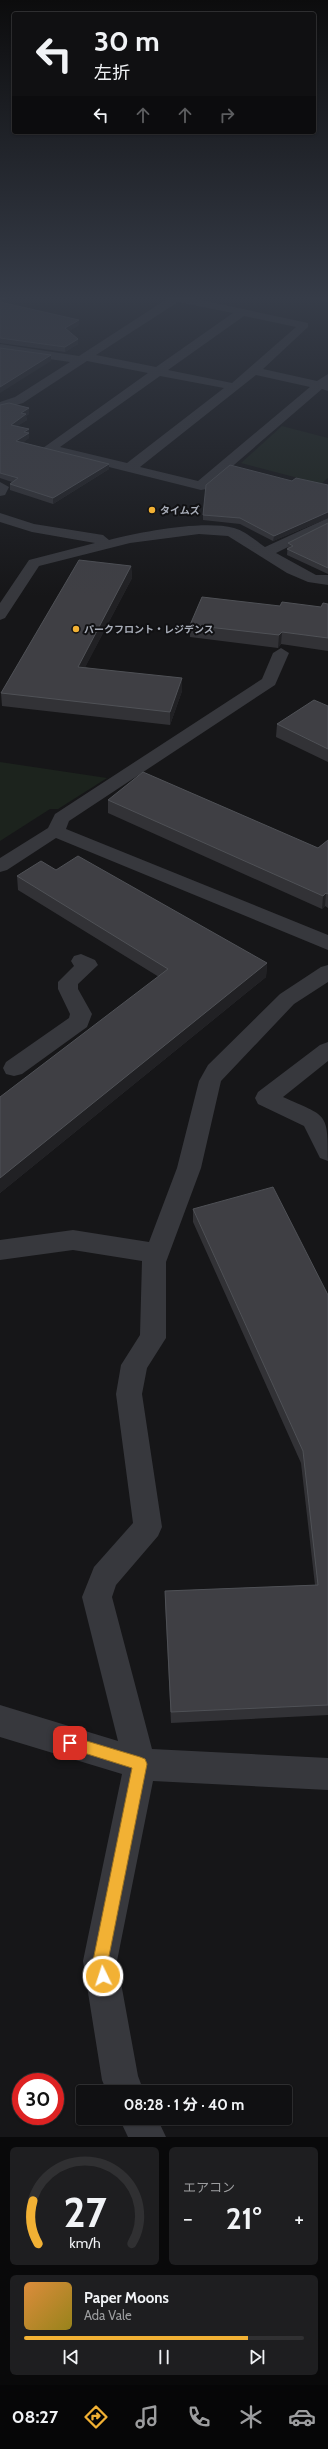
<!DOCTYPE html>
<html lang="ja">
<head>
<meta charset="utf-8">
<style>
  :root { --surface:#101012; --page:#1e1e20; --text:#f1f3f6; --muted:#9c9d9f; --line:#303032; --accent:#f2b134 }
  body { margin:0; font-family:Cabin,"Noto Sans JP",sans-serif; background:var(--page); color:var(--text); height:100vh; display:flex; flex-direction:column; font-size:15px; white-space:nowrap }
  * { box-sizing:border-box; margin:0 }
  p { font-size:13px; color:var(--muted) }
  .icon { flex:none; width:22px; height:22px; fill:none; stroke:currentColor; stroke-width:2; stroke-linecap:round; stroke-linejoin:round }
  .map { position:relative; height:2137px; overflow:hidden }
  .drawer { display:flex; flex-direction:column; gap:10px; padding:10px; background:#09090a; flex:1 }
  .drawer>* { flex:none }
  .hud { position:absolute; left:12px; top:12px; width:304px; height:122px; border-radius:4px; box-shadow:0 1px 3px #0004,0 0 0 1px var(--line); background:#101012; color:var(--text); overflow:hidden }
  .speed { position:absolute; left:12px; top:2073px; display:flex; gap:8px; font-size:20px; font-weight:700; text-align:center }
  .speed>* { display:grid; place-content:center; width:52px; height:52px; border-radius:50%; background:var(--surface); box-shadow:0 1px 3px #0004,0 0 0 1px var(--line); line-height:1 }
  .speed .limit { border:6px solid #d22; background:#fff; color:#111 }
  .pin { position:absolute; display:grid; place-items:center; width:34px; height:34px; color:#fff; margin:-17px; border-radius:8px; box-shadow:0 2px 6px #0006 }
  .me { position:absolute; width:44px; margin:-22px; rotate:356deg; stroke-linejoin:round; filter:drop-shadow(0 0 3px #0008) }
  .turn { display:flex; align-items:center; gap:14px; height:84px; padding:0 16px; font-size:18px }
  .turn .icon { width:52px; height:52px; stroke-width:2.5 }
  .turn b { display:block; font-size:28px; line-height:34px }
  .lanes { display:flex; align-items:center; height:38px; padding:0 16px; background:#0003; justify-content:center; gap:20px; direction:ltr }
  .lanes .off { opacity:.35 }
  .big { font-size:30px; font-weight:700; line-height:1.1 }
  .drawer .tile { flex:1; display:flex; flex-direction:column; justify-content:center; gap:6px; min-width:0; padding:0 14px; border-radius:6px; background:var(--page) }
  .drawer .dial { align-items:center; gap:0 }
  .dial svg { height:104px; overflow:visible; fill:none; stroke:var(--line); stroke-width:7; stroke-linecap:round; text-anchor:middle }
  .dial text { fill:var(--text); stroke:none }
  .song { display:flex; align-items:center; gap:12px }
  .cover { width:48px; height:48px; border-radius:6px; background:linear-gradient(135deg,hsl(30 70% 55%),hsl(50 70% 35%)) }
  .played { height:4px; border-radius:2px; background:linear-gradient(90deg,var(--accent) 80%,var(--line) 80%) }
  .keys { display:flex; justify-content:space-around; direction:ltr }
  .heat { display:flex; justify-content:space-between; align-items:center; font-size:22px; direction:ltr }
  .drawer .tiles { flex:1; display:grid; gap:10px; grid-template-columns:1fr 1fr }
  .tile:last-child { grid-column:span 2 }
  .trip { position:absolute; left:76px; top:2085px; width:216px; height:40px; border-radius:4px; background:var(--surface); box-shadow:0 1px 3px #0004,0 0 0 1px var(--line); font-weight:700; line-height:40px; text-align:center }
  .dock { display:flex; height:64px; justify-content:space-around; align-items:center; background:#060607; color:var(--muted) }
  .dock .icon { width:28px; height:28px }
  .dock .current { color:var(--accent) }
  .dock b { font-size:18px; color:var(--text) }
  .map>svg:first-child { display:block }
</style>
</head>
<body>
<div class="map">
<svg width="328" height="2137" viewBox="0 0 328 2137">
  <rect width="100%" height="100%" fill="#161618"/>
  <g fill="#1c231d">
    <path d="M282 426 328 438V478L321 484 241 463Z"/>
    <path d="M0 762 107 778 58 809H50L0 841Z"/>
  </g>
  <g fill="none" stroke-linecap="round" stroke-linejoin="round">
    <g fill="#37383d" fill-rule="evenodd">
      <path d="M170 297H187L308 323V327L263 369 317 381 328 374V391L322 389 206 489 201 490 45 451 43 448 148 373 87 361 23 403 0 410V402L15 397 70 362 0 352V344L79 356ZM178 302 233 313 156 367 96 355ZM244 316 296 327 232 383 168 370ZM256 375 310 387 198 481 140 467ZM160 376 224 388 127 463 60 447Z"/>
      <path d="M0 482 9 487 5 495 0 496Z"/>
      <path d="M0 513 34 524 103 535 109 540C141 532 202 520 234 528 245 531 256 541 265 547L328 518V527L276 553 316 575H328V585L308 582 287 573 228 536 199 534 130 543 39 566 5 618 0 620V603L29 560 95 543 32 532 0 522Z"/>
      <path d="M281 648 289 653 275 685 69 821 66 829 328 935V950L56 838 7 870 0 872V858L48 828 55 814 262 679 273 653Z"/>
      <path d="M81 954 95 960 98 965 78 984V989L92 1014 87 1027 22 1074 14 1076 6 1074 3 1068 6 1062 69 1018 70 1014 58 989V982L74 966 71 961 74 956Z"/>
      <path d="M328 965V982L294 1004 221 1081 201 1168 166 1262V1338L147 1368 142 1394 162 1527 158 1536 116 1585 112 1597 152 1749 328 1758V1790L153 1781 117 1961 138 2076 144 2092H107L102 2080 83 1961 122 1774 0 1737V1705L118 1741 82 1597 94 1567 133 1523 116 1394 121 1365 140 1335 142 1261 73 1250 0 1260V1240L73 1230 149 1242 177 1168 199 1081 208 1065 280 994 321 967Z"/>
      <path d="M328 1042V1061L283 1097C327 1117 328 1111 328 1161L320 1158 304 1126 258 1104 255 1098 258 1092 320 1045Z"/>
      <path d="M119 2118H157L166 2137H128Z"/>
    </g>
    <path fill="#63666e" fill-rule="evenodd" d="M0 297H11L0 301Z"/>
  </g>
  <g fill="#323236">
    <path d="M301 297H328V302Z"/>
    <path d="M0 302 79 325 69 331 78 344 65 352 0 343Z"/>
    <path d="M0 405 29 414 26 416 27 420 17 426 29 434V438L23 442 109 469 53 504 10 490V484L12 482 0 478Z"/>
    <path d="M292 481 328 485V518L273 541 240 524 203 520V515Z"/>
    <path d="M328 523V574L287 555 288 543Z"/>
    <path d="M131 566 132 578 85 667 182 691 170 725 2 706 1 693Z"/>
    <path d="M328 604V651L281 644 278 648 190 637V625L280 606 321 607Z"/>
    <path d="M328 706V762L276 737 277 724Z"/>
    <path d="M108 800 318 848 328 840V908L325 906 322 909 108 813Z"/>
    <path d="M56 870 267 963 266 977 0 1193V1097L159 977 18 890 17 876Z"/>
    <path d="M193 1209 328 1295V1715L171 1723 165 1603V1591L315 1585 301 1463 193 1222Z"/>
  </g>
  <g fill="#212124">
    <path d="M79 320V325L65 334V328Z"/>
    <path d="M78 339V344L65 352V347Z"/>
    <path d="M51 355V361L0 393V387Z"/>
    <path d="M29 408V414L26 416 27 420 11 430V425L21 413Z"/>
    <path d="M29 429V438L17 447 16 441 24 432Z"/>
    <path d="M109 464V469L53 504V498Z"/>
    <path d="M328 512V518L273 541 274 536Z"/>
    <path d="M131 566 132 578 79 679 78 667Z"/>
    <path d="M282 632 281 644 278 648 279 635Z"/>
    <path d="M182 678V691L170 725V712Z"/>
    <path d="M326 893 325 906 322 909 323 896Z"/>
    <path d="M267 963 266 977 0 1193V1178Z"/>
  </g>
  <g fill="#3f3f44" stroke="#4f5156">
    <path d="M0 302 79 320 65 328 78 339 65 347 0 338Z"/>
    <path d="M0 348 51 355 0 387Z"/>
    <path d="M9 403 29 408 21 413 26 414 11 425 29 429 24 432 29 433 16 441 109 464 53 498 10 484 18 478 0 473V405Z"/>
    <path d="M230 465 292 481 296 478 328 485V512L274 536 240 518 203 515 206 485Z"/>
    <path d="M328 523V568L287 549 293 546 288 543Z"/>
    <path d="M79 560 131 566 78 667 182 678 170 712 1 693Z"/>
    <path d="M202 597 280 606 282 602 321 607 323 603 328 604V638L282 632 279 635 190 625Z"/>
    <path d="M314 700 328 706V749L277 724Z"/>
    <path d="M143 772 318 848 328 840V894L326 893 323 896 108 800Z"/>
    <path d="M78 856 267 963 0 1178V1097L168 969 17 876 41 861 56 870Z"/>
    <path d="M273 1187 328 1295V1705L171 1712 165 1591 318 1585 303 1451 193 1209Z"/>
  </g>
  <linearGradient id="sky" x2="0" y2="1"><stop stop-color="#0c0c0d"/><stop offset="0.5" stop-color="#363c48"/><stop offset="1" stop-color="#363c48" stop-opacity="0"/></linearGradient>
  <rect width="328" height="596" fill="url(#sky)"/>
  <path fill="#f2b134" stroke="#9d7322" d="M70 1736 140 1757 145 1759 147 1764 108 1961 110 1976 108 1981 103 1983 98 1981 93 1961 132 1768 65 1747 63 1743 65 1738Z"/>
  <g fill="#f2b134" stroke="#111113" stroke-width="1.5">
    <circle cx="152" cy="510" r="4"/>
    <circle cx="76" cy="629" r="4"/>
  </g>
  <g text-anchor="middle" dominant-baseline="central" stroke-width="4" stroke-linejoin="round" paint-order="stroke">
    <g font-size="10" font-weight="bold" fill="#a8adb8" stroke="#111113" text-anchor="start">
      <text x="160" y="510">タイムズ</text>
      <text x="84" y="629">パークフロント・レジデンス</text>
    </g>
  </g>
</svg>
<div class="speed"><div class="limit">30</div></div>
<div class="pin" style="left:70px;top:1743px;background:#d93025"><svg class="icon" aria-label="arrive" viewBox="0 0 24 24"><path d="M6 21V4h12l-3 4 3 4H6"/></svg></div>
<svg class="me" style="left:103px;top:1976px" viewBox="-20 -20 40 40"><circle r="17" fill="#f2b134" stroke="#fff" stroke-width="3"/><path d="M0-11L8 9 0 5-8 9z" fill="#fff"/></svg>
<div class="trip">08:28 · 1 分 · 40 m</div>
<div class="hud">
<div class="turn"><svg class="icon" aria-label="left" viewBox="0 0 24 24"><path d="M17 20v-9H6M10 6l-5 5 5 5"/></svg><div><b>30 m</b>左折</div></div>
<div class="lanes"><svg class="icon" aria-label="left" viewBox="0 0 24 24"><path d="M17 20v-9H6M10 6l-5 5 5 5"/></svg><svg class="icon off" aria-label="ahead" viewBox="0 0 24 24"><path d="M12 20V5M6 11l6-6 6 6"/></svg><svg class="icon off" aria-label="ahead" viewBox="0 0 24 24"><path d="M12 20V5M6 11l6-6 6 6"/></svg><svg class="icon off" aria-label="right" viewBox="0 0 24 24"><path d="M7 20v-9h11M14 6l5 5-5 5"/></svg></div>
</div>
</div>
<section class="drawer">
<div class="tiles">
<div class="tile dial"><svg viewBox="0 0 100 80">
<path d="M14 69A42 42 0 1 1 86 69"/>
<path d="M14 69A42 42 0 0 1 10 36" stroke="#f2b134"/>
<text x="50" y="56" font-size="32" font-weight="700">27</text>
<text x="50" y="72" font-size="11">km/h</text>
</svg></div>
<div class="tile"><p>エアコン</p>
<div class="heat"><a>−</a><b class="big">21°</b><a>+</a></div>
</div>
<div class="tile">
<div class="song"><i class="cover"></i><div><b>Paper Moons</b><p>Ada Vale</p></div></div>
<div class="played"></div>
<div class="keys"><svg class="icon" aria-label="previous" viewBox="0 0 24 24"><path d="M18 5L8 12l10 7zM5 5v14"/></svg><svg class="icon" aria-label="pause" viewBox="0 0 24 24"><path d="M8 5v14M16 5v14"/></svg><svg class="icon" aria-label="next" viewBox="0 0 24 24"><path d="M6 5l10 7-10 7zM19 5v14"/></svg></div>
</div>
</div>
</section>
<nav class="dock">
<b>08:27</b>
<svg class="icon current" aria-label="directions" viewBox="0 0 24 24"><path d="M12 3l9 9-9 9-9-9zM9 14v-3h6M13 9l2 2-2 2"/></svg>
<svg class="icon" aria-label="music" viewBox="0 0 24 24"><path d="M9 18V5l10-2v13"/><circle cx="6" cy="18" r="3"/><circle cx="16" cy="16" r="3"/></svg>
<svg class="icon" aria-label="phone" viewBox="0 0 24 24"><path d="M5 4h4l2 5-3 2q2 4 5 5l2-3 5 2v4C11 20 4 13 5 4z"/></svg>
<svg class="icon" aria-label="climate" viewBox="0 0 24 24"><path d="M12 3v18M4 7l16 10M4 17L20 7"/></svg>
<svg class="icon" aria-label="car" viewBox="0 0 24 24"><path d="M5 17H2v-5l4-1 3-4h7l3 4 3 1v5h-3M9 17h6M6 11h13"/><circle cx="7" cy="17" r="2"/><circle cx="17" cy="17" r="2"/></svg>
</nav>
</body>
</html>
